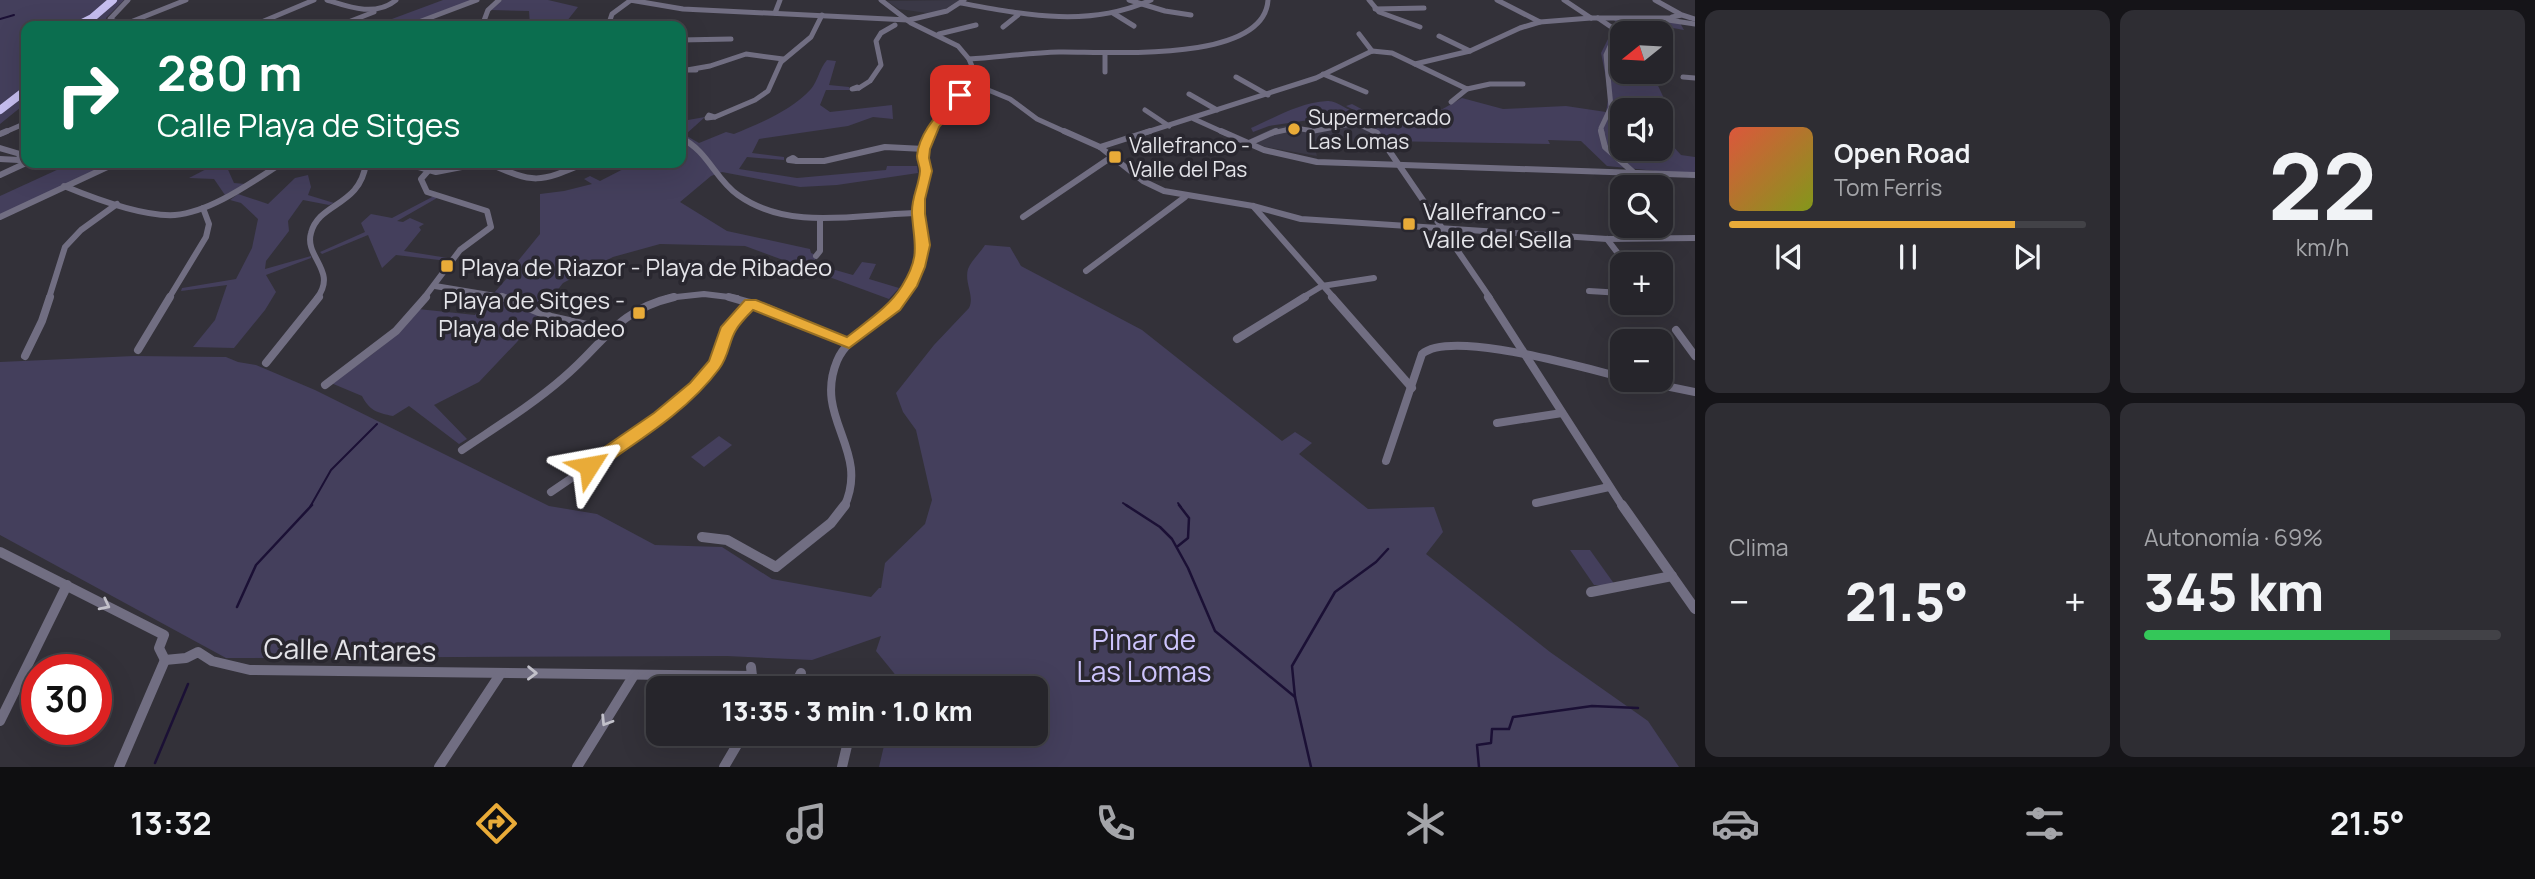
<!DOCTYPE html>
<html lang="es">
<head>
<meta charset="utf-8">
<style>
  :root { --surface:#26252b; --page:#2e2d33; --text:#f1f3f6; --muted:#a4a5a9; --line:#424247; --accent:#e9ab38 }
  body { margin:0; font-family:Manrope,sans-serif; background:var(--page); color:var(--text); height:100vh; display:flex; flex-direction:column; font-size:26px; white-space:nowrap }
  * { box-sizing:border-box; margin:0 }
  p { font-size:23px; color:var(--muted) }
  .icon { flex:none; width:38px; height:38px; fill:none; stroke:currentColor; stroke-width:2; stroke-linecap:round; stroke-linejoin:round }
  .map { position:relative; flex:1; overflow:hidden }
  .drawer { display:flex; flex-direction:column; gap:10px; padding:10px; background:#151418; width:840px }
  .drawer>* { flex:none }
  .top-card { position:absolute; left:21px; top:21px; width:665px; height:147px; border-radius:14px; box-shadow:0 7px 28px #0002,0 0 0 2px var(--line); background:#0b6e4f; color:#fff; overflow:hidden }
  .needle { width:46px; rotate:252deg }
  .tools { position:absolute; left:1610px; top:21px; display:grid; gap:14px }
  .tools a { display:grid; place-items:center; width:63px; height:63px; border-radius:14px; background:var(--surface); box-shadow:0 7px 28px #0002,0 0 0 2px var(--line); font-size:35px }
  .speed { position:absolute; left:21px; top:654px; display:flex; gap:14px; font-size:35px; font-weight:700; text-align:center }
  .speed>* { display:grid; place-content:center; width:91px; height:91px; border-radius:50%; background:var(--surface); box-shadow:0 7px 28px #0002,0 0 0 2px var(--line); line-height:1 }
  .speed .limit { border:10px solid #d22; background:#fff; color:#111 }
  .pin { position:absolute; display:grid; place-items:center; width:60px; height:60px; color:#fff; margin:-30px; border-radius:14px; box-shadow:0 4px 10px #0006 }
  .me { position:absolute; width:77px; margin:-38px; rotate:56deg; stroke-linejoin:round; filter:drop-shadow(0 0 5px #0008) }
  .turn { display:flex; align-items:center; gap:24px; height:147px; padding:0 21px; font-size:32px }
  .turn .icon { width:91px; height:91px; stroke-width:2.5 }
  .turn b { display:block; font-size:49px; line-height:60px }
  .big { font-size:52px; font-weight:800; line-height:1.1 }
  .drawer .card { flex:1; display:flex; flex-direction:column; justify-content:center; gap:10px; min-width:0; padding:0 24px; border-radius:14px; background:var(--page) }
  .drawer .dial { align-items:center; gap:0 }
  .dial b { font-size:91px; line-height:1 }
  .song { display:flex; align-items:center; gap:21px }
  .cover { width:84px; height:84px; border-radius:10px; background:linear-gradient(135deg,hsl(10 70% 55%),hsl(70 70% 35%)) }
  .played { height:7px; border-radius:4px; background:linear-gradient(90deg,var(--accent) 80%,var(--line) 80%) }
  .keys { display:flex; justify-content:space-around; direction:ltr }
  .heat { display:flex; justify-content:space-between; align-items:center; font-size:38px; direction:ltr }
  .charge { height:10px; border-radius:5px; background:linear-gradient(90deg,#34c759 69%,var(--line) 0) }
  .drawer .tiles { flex:1; display:grid; gap:10px; grid-template-columns:repeat(2,1fr) }
  .trip { position:absolute; left:646px; top:676px; width:402px; height:70px; border-radius:14px; background:var(--surface); box-shadow:0 7px 28px #0002,0 0 0 2px var(--line); font-weight:800; line-height:70px; text-align:center }
  .menu { display:flex; height:112px; justify-content:space-around; align-items:center; background:#0f0f11; color:var(--muted) }
  .menu .icon { width:49px; height:49px }
  .menu .active { color:var(--accent) }
  .menu b { font-size:32px; color:var(--text) }
  main { display:flex; flex:1; min-height:0 }
  .map>svg:first-child { display:block }
</style>
</head>
<body>
<main>
<div class="map">
<svg width="1695" height="767" viewBox="0 0 1695 767">
  <rect width="100%" height="100%" fill="#333139"/>
  <g fill="#3a3846">
    <path d="M960 0 940 12 927 13 899 9 887 1Z"/>
    <path d="M1295 124 1310 130 1357 124 1376 135 1380 142 1313 141 1317 156 1266 147 1248 140 1273 128Z"/>
  </g>
  <g fill="#443f5c">
    <path d="M0 0H124L106 18 107 22 115 26H26V103L0 124Z"/>
    <path d="M443 0H474L406 26H373Z"/>
    <path d="M502 0H548L578 7 563 26H530L529 11 491 10Z"/>
    <path d="M1612 17 1680 23 1684 30 1673 28 1661 45 1672 56 1661 55V33H1622V72H1649C1660 85 1663 100 1673 115L1661 113V110H1622V149H1661V133L1681 155 1695 157V175L1607 166 1581 141 1548 140 1550 144 1384 141 1357 122 1323 118 1269 126 1253 132 1251 128C1274 118 1301 102 1327 101 1338 100 1347 112 1358 112L1346 106 1352 104 1367 112 1439 111 1462 98 1503 109 1566 106 1606 112 1609 93 1601 53 1616 23Z"/>
    <path d="M827 60 836 61 829 85 849 87 850 90H826L820 105 830 112 892 105 893 119 873 117 848 126 759 139 752 153 784 157V160L747 157 739 169 797 178 886 170 887 166H917L918 173 837 185 800 187 722 172 711 176 680 202 727 231 810 249 811 253 816 255 814 264 853 275 862 262 876 264 869 279 899 288 889 299 745 246 660 244 613 257 563 283 517 342 479 382 434 405 467 439 459 444 409 406 393 416C377 413 369 410 362 396L331 383C363 362 395 340 418 309L475 315 513 271 457 258 513 267 540 234V194L564 191 592 184 584 179 590 176 600 181 635 163H681V111L688 120 705 117 685 135 699 143 726 132 734 134C760 123 791 111 811 89 818 81 819 69 827 60Z"/>
    <path d="M72 163H110L0 215V196Z"/>
    <path d="M218 163H225L234 183 246 184 225 195 214 179 189 178Z"/>
    <path d="M308 175 311 187 308 195 334 203 329 205 303 200 288 221 289 231 266 261 265 269 311 256V258L266 275 276 292 265 310 234 348 193 347 215 320 227 285 181 291 182 288 236 279 252 248 258 219 241 203 230 200 238 194 268 204 295 178Z"/>
    <path d="M434 196 437 198 397 221 403 222 410 218 424 224 419 227 421 230 404 251 448 258V261L396 255 382 268 368 235 322 254 320 252 365 232 361 223 371 214 392 218Z"/>
    <path d="M985 245 1010 247 1021 266 1142 330 1282 441 1295 432 1312 443 1299 454 1368 509 1434 507 1443 532 1426 554 1550 652 1648 721 1679 767H879L887 733H1036V688H896L898 678 876 651 881 636 812 660 727 656 226 658 0 535V362L134 356 226 357 238 362 256 365 315 390 549 506 597 514 655 545 722 547 772 579 871 597 879 588H881L885 563 925 524 932 500 916 430 903 412 896 393 934 345 969 308C975 296 964 283 968 269 971 261 980 253 985 245Z"/>
    <path d="M719 436 732 445 704 467 691 457Z"/>
    <path d="M1570 550H1590L1615 585H1594Z"/>
  </g>
  <g fill="none" stroke-linecap="round" stroke-linejoin="round">
    <g stroke="#1b1035" stroke-width="2">
      <path d="M0 19 14 15"/>
      <path d="M1123 503 1129 507"/>
      <path d="M1178 503 1181 507"/>
      <path d="M310 507 331 470 377 424"/>
    </g>
    <g stroke="#1b1035" stroke-width="2.5">
      <path d="M1126 505 1160 527 1172 539 1188 568 1215 631 1295 697"/>
      <path d="M1178 546 1188 538 1189 518 1179 505"/>
      <path d="M237 607 256 565 312 505"/>
      <path d="M155 763 188 684"/>
      <path d="M1311 767 1295 697 1292 666 1335 592 1376 562 1388 549"/>
      <path d="M1479 767 1477 745 1491 743 1492 729H1509L1513 717 1592 706 1638 708"/>
    </g>
    <g stroke="#716e82" stroke-width="5">
      <path d="M327 0C349 7 376 17 396 0"/>
      <path d="M630 0 683 9 908 20"/>
      <path d="M881 0 911 23 958 46 969 59 979 83"/>
      <path d="M1129 0 1165 11 1191 15"/>
      <path d="M1369 0 1379 12 1420 27"/>
      <path d="M1497 0 1540 22"/>
      <path d="M1564 0 1591 18"/>
      <path d="M1655 0 1680 14"/>
      <path d="M961 3C1025 15 1089 28 1151 0"/>
      <path d="M1375 9 1424 8"/>
      <path d="M775 13 780 0"/>
      <path d="M1113 13 1134 26"/>
      <path d="M1598 18 1617 31 1606 55 1611 107 1601 128 1602 133"/>
      <path d="M909 20 947 11 964 0"/>
      <path d="M1668 20 1695 24"/>
      <path d="M1674 20 1672 17 1682 15 1695 19"/>
      <path d="M118 23 110 19 128 0"/>
      <path d="M107 25 128 23 186 0"/>
      <path d="M252 26 314 0"/>
      <path d="M338 26 374 12"/>
      <path d="M408 26 477 0"/>
      <path d="M482 26 488 10 499 0"/>
      <path d="M608 26 612 14 631 0"/>
      <path d="M1003 27 1018 15"/>
      <path d="M939 34 976 25"/>
      <path d="M1359 34 1372 51"/>
      <path d="M1439 36 1470 51"/>
      <path d="M681 40 731 39"/>
      <path d="M1105 53V72"/>
      <path d="M969 59C999 57 1029 53 1059 52 1102 51 1264 65 1268 0"/>
      <path d="M1415 64 1467 89 1490 84H1523"/>
      <path d="M696 70H687L710 66 746 54 783 59"/>
      <path d="M1323 74 1366 92"/>
      <path d="M1236 77 1268 95"/>
      <path d="M1683 77 1695 78"/>
      <path d="M976 85 1010 99 1037 119 1068 133"/>
      <path d="M857 87 859 88 852 89Z"/>
      <path d="M859 88 870 81 881 65 876 41 881 33 895 25"/>
      <path d="M1189 94 1217 110"/>
      <path d="M1451 102 1467 89"/>
      <path d="M1145 110 1169 126"/>
      <path d="M709 115 715 117 707 118Z"/>
      <path d="M715 117 755 100 768 91 781 62 811 37 822 15"/>
      <path d="M1194 119 1225 133"/>
      <path d="M3 133 26 123"/>
      <path d="M931 133 964 91 965 81H977"/>
      <path d="M1144 133 1316 78 1372 51 1392 53 1415 64 1470 51 1520 28 1540 22 1591 18H1672"/>
      <path d="M1272 133 1295 128 1314 131 1356 123 1377 133"/>
    </g>
    <g stroke="#716e82" stroke-width="6">
      <path d="M1064 131 1100 147 1143 181 1164 191 1253 206 1301 219 1607 239 1695 238"/>
      <path d="M1221 131 1264 150 1317 162 1695 175"/>
      <path d="M1373 131 1377 133 1490 298"/>
      <path d="M1601 131 1605 147 1633 172"/>
      <path d="M0 134 7 131"/>
      <path d="M681 138C708 151 715 179 738 195 790 232 858 214 918 213"/>
      <path d="M1247 144 1276 131"/>
      <path d="M1100 147 1150 131"/>
      <path d="M0 148 20 154 19 160 26 162"/>
      <path d="M793 158 797 161 789 160Z"/>
      <path d="M0 159 19 160"/>
      <path d="M797 161H824L885 147 924 149"/>
      <path d="M405 163 436 172 482 163"/>
      <path d="M488 163C535 184 538 183 585 163"/>
      <path d="M0 175 26 163"/>
      <path d="M64 186C93 198 143 217 175 215 211 212 252 182 282 163"/>
      <path d="M1253 206 1334 298"/>
      <path d="M0 217 116 163"/>
      <path d="M1023 217 1113 156"/>
      <path d="M1607 239 1626 264"/>
      <path d="M816 256 820 251V219"/>
      <path d="M1086 271 1185 197"/>
      <path d="M435 286 507 298"/>
      <path d="M1589 291 1622 293"/>
      <path d="M49 298 65 247 81 230 117 204"/>
      <path d="M169 298 206 237 209 224 203 208"/>
      <path d="M317 298C338 271 304 257 311 233 319 202 360 207 366 163"/>
      <path d="M424 298 460 250 491 227 487 211 427 192 421 179 435 163"/>
      <path d="M667 298 704 294 737 298"/>
      <path d="M900 298 918 267 924 245 918 199 926 171 924 149 932 131"/>
      <path d="M1302 298 1322 286 1374 278"/>
    </g>
    <g stroke="#716e82" stroke-width="8">
      <path d="M502 297 551 317 609 330"/>
      <path d="M729 297 767 308 849 343"/>
      <path d="M1332 297 1412 388"/>
      <path d="M1488 297 1623 507"/>
      <path d="M1676 330 1695 356"/>
      <path d="M1237 339 1305 297"/>
      <path d="M138 350 170 297"/>
      <path d="M25 356 42 321 50 297"/>
      <path d="M266 363 319 297"/>
      <path d="M1636 380 1695 392"/>
      <path d="M325 385 396 331 426 297"/>
      <path d="M1497 423 1562 413"/>
      <path d="M462 450C496 427 532 405 563 378 605 343 615 311 674 297"/>
      <path d="M1386 461 1422 354C1451 329 1583 368 1622 377"/>
      <path d="M551 492 645 428 696 387 715 364 724 347 727 331 750 303"/>
      <path d="M1536 503 1609 487"/>
      <path d="M844 507C871 450 813 419 837 361 849 332 886 323 901 297"/>
    </g>
    <g stroke="#716e82" stroke-width="10">
      <path d="M1622 505 1695 609"/>
      <path d="M702 537 727 540 776 567 831 523 845 505"/>
      <path d="M0 552 164 635 159 648 165 660 186 658 198 652 212 661 250 670 752 676"/>
      <path d="M1591 592 1672 576"/>
      <path d="M751 667 752 676 759 688"/>
      <path d="M795 685 805 688"/>
      <path d="M789 688 795 685 801 673"/>
      <path d="M0 721 67 585"/>
      <path d="M119 767 165 660"/>
      <path d="M439 767 501 673"/>
      <path d="M577 767 634 675"/>
      <path d="M724 767 744 733"/>
      <path d="M842 767 850 733"/>
    </g>
    <g stroke="#c6bef0" stroke-width="8">
      <path d="M83 25 110 26"/>
      <path d="M76 26 92 18 113 0"/>
      <path d="M0 110 26 90"/>
    </g>
  </g>
  <defs><path id="oneway-chevron" d="M-2-3.5L2.5 0L-2 3.5" fill="none" stroke-width="1.6" stroke-linecap="round" stroke-linejoin="round" transform="scale(1.75)"/></defs>
  <g stroke="#c2c1ca">
    <use href="#oneway-chevron" transform="translate(105 605) rotate(27)"/>
    <use href="#oneway-chevron" transform="translate(532 673) rotate(1)"/>
    <use href="#oneway-chevron" transform="translate(606 721) rotate(122)"/>
  </g>
  <path fill="#e9ab38" stroke="#976f24" stroke-width="2" d="M956 93 966 95 939 127 930 149 929 158 932 171 925 199V214L930 245 925 267 917 286 900 310 849 348 753 310C747 316 740 323 736 330 729 341 729 356 719 369 687 412 638 441 595 471H583L580 466 583 462 654 413 690 383 709 361 721 327 745 300H756L847 337C867 321 889 307 902 286 921 255 914 245 912 214 911 198 919 186 920 171 920 166 917 161 917 156 919 131 941 111 956 93Z"/>
  <g fill="#e9ab38" stroke="#29272f" stroke-width="2.5">
    <circle cx="1294" cy="129" r="7"/>
    <rect x="1108" y="150" width="14" height="14" rx="3.5"/>
    <rect x="1402" y="217" width="14" height="14" rx="3.5"/>
    <rect x="440" y="259" width="14" height="14" rx="3.5"/>
    <rect x="632" y="306" width="14" height="14" rx="3.5"/>
  </g>
  <g text-anchor="middle" dominant-baseline="central" stroke-width="7" stroke-linejoin="round" paint-order="stroke">
    <g font-size="21" fill="#e4e4e9" stroke="#29272f" text-anchor="start">
      <text x="1308" y="117">Supermercado<tspan x="1308" dy="24">Las Lomas</tspan></text>
      <text x="1129" y="145">Vallefranco -<tspan x="1129" dy="24">Valle del Pas</tspan></text>
    </g>
    <g font-size="24" fill="#e4e4e9" stroke="#29272f" text-anchor="start">
      <text x="1423" y="210">Vallefranco -<tspan x="1423" dy="28">Valle del Sella</tspan></text>
      <text x="461" y="266">Playa de Riazor - Playa de Ribadeo</text>
      <text x="625" y="299" text-anchor="end">Playa de Sitges -<tspan x="625" dy="28">Playa de Ribadeo</tspan></text>
    </g>
    <g font-size="28" fill="#cdc4fd" stroke="#29272f">
      <text x="1144" y="639">Pinar de<tspan x="1144" dy="32">Las Lomas</tspan></text>
    </g>
    <g font-size="28" fill="#e4e4e9" stroke="#29272f">
      <text transform="translate(350 649) rotate(1)">Calle Antares</text>
    </g>
  </g>
</svg>
<div class="tools">
<a><svg class="needle" viewBox="-14 -14 28 28"><path d="M0-13l5 13h-10z" fill="#e53935"/><path d="M0 13l5-13h-10z" fill="#a4a5a9"/></svg></a>
<a><svg class="icon" aria-label="sound" viewBox="0 0 24 24"><path d="M4 9h4l5-4v14l-5-4H4zM17 9q2 3 0 6"/></svg></a>
<a><svg class="icon" aria-label="search" viewBox="0 0 24 24"><circle cx="10" cy="10" r="6"/><path d="M15 15l6 6"/></svg></a>
<a>+</a>
<a>−</a>
</div>
<div class="speed"><div class="limit">30</div></div>
<div class="pin" style="left:960px;top:95px;background:#d93025"><svg class="icon" aria-label="arrive" viewBox="0 0 24 24"><path d="M6 21V4h12l-3 4 3 4H6"/></svg></div>
<svg class="me" style="left:589px;top:466px" viewBox="-20 -20 40 40"><path d="M0-17L14 15 0 8-14 15z" fill="#e9ab38" stroke="#fff" stroke-width="4"/></svg>
<div class="trip">13:35 · 3 min · 1.0 km</div>
<div class="top-card">
<div class="turn"><svg class="icon" aria-label="right" viewBox="0 0 24 24"><path d="M7 20v-9h11M14 6l5 5-5 5"/></svg><div><b>280 m</b>Calle Playa de Sitges</div></div>
</div>
</div>
<section class="drawer">
<div class="tiles">
<div class="card">
<div class="song"><i class="cover"></i><div><b>Open Road</b><p>Tom Ferris</p></div></div>
<div class="played"></div>
<div class="keys"><svg class="icon" aria-label="previous" viewBox="0 0 24 24"><path d="M18 5L8 12l10 7zM5 5v14"/></svg><svg class="icon" aria-label="pause" viewBox="0 0 24 24"><path d="M8 5v14M16 5v14"/></svg><svg class="icon" aria-label="next" viewBox="0 0 24 24"><path d="M6 5l10 7-10 7zM19 5v14"/></svg></div>
</div>
<div class="card dial"><b>22</b><p>km/h</p></div>
<div class="card"><p>Clima</p>
<div class="heat"><a>−</a><b class="big">21.5°</b><a>+</a></div>
</div>
<div class="card"><p>Autonomía · 69%</p><b class="big">345 km</b><div class="charge"></div></div>
</div>
</section>
</main>
<nav class="menu">
<b>13:32</b>
<svg class="icon active" aria-label="directions" viewBox="0 0 24 24"><path d="M12 3l9 9-9 9-9-9zM9 14v-3h6M13 9l2 2-2 2"/></svg>
<svg class="icon" aria-label="music" viewBox="0 0 24 24"><path d="M9 18V5l10-2v13"/><circle cx="6" cy="18" r="3"/><circle cx="16" cy="16" r="3"/></svg>
<svg class="icon" aria-label="phone" viewBox="0 0 24 24"><path d="M5 4h4l2 5-3 2q2 4 5 5l2-3 5 2v4C11 20 4 13 5 4z"/></svg>
<svg class="icon" aria-label="climate" viewBox="0 0 24 24"><path d="M12 3v18M4 7l16 10M4 17L20 7"/></svg>
<svg class="icon" aria-label="car" viewBox="0 0 24 24"><path d="M5 17H2v-5l4-1 3-4h7l3 4 3 1v5h-3M9 17h6M6 11h13"/><circle cx="7" cy="17" r="2"/><circle cx="17" cy="17" r="2"/></svg>
<svg class="icon" aria-label="filters" viewBox="0 0 24 24"><path d="M4 7h16M4 17h16"/><circle cx="9" cy="7" r="2"/><circle cx="15" cy="17" r="2"/></svg>
<b>21.5°</b>
</nav>
</body>
</html>
